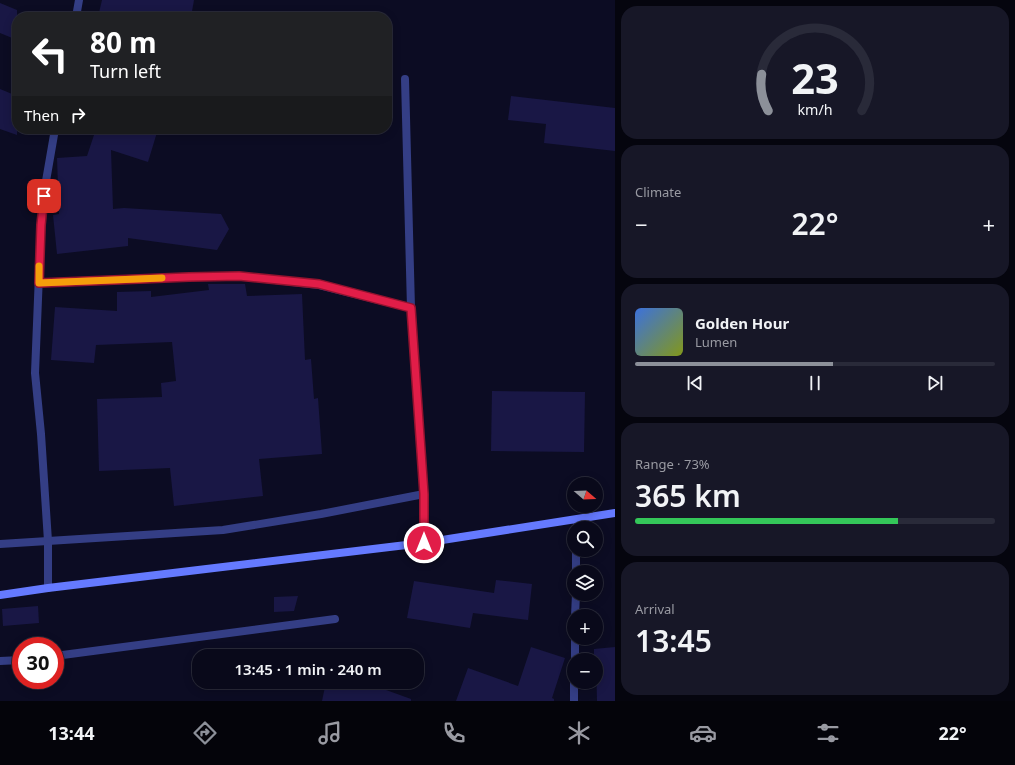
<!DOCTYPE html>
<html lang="en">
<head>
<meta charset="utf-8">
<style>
  :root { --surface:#09091a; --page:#171727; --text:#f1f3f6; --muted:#999aa2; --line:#292a39; --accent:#8c9099 }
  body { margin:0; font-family:"Noto Sans",sans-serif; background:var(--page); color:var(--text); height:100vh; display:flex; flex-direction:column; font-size:15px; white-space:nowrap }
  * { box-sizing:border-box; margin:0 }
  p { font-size:13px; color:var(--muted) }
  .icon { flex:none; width:22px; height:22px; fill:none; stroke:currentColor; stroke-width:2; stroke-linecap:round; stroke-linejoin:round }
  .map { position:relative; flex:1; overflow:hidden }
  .sheet { display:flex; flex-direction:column; gap:6px; padding:6px; background:#05050e; width:400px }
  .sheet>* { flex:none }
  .guide { position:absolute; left:12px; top:12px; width:380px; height:122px; border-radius:16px; box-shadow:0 2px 10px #0003,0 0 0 1px var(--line); background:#202124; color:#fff; overflow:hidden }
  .needle { width:26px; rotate:109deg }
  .controls { position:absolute; left:567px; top:477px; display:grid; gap:8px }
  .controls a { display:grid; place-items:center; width:36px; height:36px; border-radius:50%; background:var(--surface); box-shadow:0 2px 10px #0003,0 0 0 1px var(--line); font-size:20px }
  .speed { position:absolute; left:12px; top:637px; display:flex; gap:8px; font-size:20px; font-weight:700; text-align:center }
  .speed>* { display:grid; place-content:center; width:52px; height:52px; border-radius:50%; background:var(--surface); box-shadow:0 2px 10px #0003,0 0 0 1px var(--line); line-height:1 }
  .speed .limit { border:6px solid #d22; background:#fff; color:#111 }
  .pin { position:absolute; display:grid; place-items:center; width:34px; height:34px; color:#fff; margin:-17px; border-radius:8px; box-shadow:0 2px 6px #0006 }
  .me { position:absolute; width:44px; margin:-22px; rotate:0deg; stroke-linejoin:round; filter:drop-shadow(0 0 3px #0008) }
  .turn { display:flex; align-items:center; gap:14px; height:84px; padding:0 12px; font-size:18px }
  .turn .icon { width:52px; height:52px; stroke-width:2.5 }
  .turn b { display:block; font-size:28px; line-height:34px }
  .then { display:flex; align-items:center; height:38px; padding:0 12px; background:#0003; gap:8px; font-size:15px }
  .big { font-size:30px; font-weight:600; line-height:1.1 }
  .sheet .widget { flex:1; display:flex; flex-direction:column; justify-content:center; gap:6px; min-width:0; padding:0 14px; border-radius:16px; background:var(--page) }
  .sheet .dial { align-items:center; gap:0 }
  .dial svg { height:104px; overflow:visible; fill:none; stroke:var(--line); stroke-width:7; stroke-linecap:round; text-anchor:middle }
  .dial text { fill:var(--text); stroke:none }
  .song { display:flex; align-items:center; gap:12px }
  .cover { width:48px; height:48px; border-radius:6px; background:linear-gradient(135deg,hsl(220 70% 55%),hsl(70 70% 35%)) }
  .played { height:4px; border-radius:2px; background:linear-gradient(90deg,var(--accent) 55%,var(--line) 55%) }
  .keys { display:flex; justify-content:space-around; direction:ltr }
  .heat { display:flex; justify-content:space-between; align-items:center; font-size:22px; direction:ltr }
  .charge { height:6px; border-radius:3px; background:linear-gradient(90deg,#34c759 73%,var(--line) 0) }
  .trip { position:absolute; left:192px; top:649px; width:232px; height:40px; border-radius:16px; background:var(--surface); box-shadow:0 2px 10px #0003,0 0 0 1px var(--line); font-weight:600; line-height:40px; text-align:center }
  .tabs { display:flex; height:64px; justify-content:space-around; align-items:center; background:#04040a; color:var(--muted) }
  .tabs .icon { width:28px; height:28px }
  .tabs .active { color:var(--accent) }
  .tabs b { font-size:18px; color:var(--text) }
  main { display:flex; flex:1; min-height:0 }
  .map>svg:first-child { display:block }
</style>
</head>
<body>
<main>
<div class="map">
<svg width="615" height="701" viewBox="0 0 615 701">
  <rect width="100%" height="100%" fill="#0c0c23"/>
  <g fill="#191745">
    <path d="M102 0H194L191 17H98Z"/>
    <path d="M0 3 17 10V40L0 33Z"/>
    <path d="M0 89 17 96V135L0 129Z"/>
    <path d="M511 96 615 108V151L544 143 546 124 508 120Z"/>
    <path d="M96 129H158L148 162 111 150 113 209 124 208 221 214 229 229 217 250 128 238V246L57 254 53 215 59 214 57 158 87 156Z"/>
    <path d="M208 284H245L247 296 302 294 305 360 311 359 314 399 318 398 322 454 259 459 263 496 174 506 170 468 99 471 97 399 162 397 161 383 176 381 172 342 96 345 94 363 51 360 55 307 117 311V292L151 291V297L209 290Z"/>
    <path d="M492 391 585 392 584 452 491 451Z"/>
    <path d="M496 580 532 584 528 620 473 613 470 628 407 618 414 581 494 593Z"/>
    <path d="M298 596 294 611 274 612V597Z"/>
    <path d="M38 606 39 623 3 626 2 609Z"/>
    <path d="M531 647 565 658 552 698 554 699V701H456L468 668 518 686Z"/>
    <path d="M615 647V701H597L596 660H594V649Z"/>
    <path d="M333 648 354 652 353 656H331Z"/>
    <path d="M326 682H364L411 699V701H322Z"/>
  </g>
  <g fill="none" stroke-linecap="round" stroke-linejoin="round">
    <g stroke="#343e85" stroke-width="8">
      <path d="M76 17 79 0"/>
      <path d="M405 79 411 308 424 494 423 543"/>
      <path d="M39 283 189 277 239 276 319 285 411 308"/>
      <path d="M577 528V520"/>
      <path d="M0 544 223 530 321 514 424 494"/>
      <path d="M576 572V550"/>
      <path d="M48 588V541L41 434 35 373 41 225 46 181 55 129"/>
      <path d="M575 616 576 594"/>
      <path d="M55 656 335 619"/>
      <path d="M575 660V638"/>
      <path d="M0 661 21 660"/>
      <path d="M574 701V682"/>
    </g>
    <path stroke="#657aff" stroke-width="8" d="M0 595 48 588 423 543 615 513"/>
  </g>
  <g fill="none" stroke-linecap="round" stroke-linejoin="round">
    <defs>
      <path id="route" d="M44 196 41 225 39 283 189 277 239 276 319 284 411 308 424 494V543"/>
    </defs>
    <use href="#route" stroke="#92132f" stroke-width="10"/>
    <use href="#route" stroke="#e11d48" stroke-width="7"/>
    <path stroke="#f59e0b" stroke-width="7" d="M39 266V283L162 278"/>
  </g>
</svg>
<div class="controls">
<a><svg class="needle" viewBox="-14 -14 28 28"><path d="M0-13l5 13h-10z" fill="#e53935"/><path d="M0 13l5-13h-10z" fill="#999aa2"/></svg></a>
<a><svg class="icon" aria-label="search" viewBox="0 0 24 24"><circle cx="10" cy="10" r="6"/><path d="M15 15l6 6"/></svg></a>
<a><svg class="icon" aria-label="layers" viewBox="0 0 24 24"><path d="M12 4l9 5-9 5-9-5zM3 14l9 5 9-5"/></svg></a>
<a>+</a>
<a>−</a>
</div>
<div class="speed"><div class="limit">30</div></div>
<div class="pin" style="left:44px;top:196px;background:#d93025"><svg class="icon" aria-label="arrive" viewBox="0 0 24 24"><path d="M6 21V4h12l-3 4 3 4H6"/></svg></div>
<svg class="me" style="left:424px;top:543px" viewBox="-20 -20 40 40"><circle r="17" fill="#e11d48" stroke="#fff" stroke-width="3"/><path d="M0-11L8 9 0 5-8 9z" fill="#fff"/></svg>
<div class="trip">13:45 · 1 min · 240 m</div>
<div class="guide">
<div class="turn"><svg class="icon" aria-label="left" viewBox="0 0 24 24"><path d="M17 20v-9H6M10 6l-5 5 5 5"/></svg><div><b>80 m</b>Turn left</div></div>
<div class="then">Then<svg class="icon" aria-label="right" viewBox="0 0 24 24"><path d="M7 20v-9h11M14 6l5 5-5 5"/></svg></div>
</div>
</div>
<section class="sheet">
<div class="widget dial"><svg viewBox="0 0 100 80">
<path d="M14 69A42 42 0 1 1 86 69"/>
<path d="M14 69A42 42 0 0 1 9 41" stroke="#8c9099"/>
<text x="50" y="56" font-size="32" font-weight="700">23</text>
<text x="50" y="72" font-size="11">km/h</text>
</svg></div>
<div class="widget"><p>Climate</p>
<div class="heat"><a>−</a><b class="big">22°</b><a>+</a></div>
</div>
<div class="widget">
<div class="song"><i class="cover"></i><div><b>Golden Hour</b><p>Lumen</p></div></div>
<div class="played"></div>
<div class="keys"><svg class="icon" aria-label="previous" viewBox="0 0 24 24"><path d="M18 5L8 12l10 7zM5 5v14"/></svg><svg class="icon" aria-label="pause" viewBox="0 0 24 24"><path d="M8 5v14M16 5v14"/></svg><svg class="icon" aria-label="next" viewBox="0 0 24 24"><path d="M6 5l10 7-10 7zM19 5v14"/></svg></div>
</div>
<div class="widget"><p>Range · 73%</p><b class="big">365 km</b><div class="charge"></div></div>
<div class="widget"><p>Arrival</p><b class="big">13:45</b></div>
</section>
</main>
<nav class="tabs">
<b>13:44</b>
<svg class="icon active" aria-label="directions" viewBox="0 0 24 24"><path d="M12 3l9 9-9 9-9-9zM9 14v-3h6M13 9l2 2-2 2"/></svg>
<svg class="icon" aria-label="music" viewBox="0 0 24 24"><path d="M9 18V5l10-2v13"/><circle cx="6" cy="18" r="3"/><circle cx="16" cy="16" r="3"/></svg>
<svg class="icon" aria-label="phone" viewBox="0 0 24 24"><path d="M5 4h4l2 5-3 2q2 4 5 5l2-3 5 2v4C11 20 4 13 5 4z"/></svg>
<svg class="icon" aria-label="climate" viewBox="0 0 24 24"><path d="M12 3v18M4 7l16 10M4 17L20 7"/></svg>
<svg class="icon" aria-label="car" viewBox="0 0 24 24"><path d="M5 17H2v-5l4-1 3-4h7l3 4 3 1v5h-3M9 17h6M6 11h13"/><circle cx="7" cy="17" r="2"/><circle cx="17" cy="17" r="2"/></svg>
<svg class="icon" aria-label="filters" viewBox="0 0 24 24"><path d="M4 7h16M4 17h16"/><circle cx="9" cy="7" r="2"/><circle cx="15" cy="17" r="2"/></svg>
<b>22°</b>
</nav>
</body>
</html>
